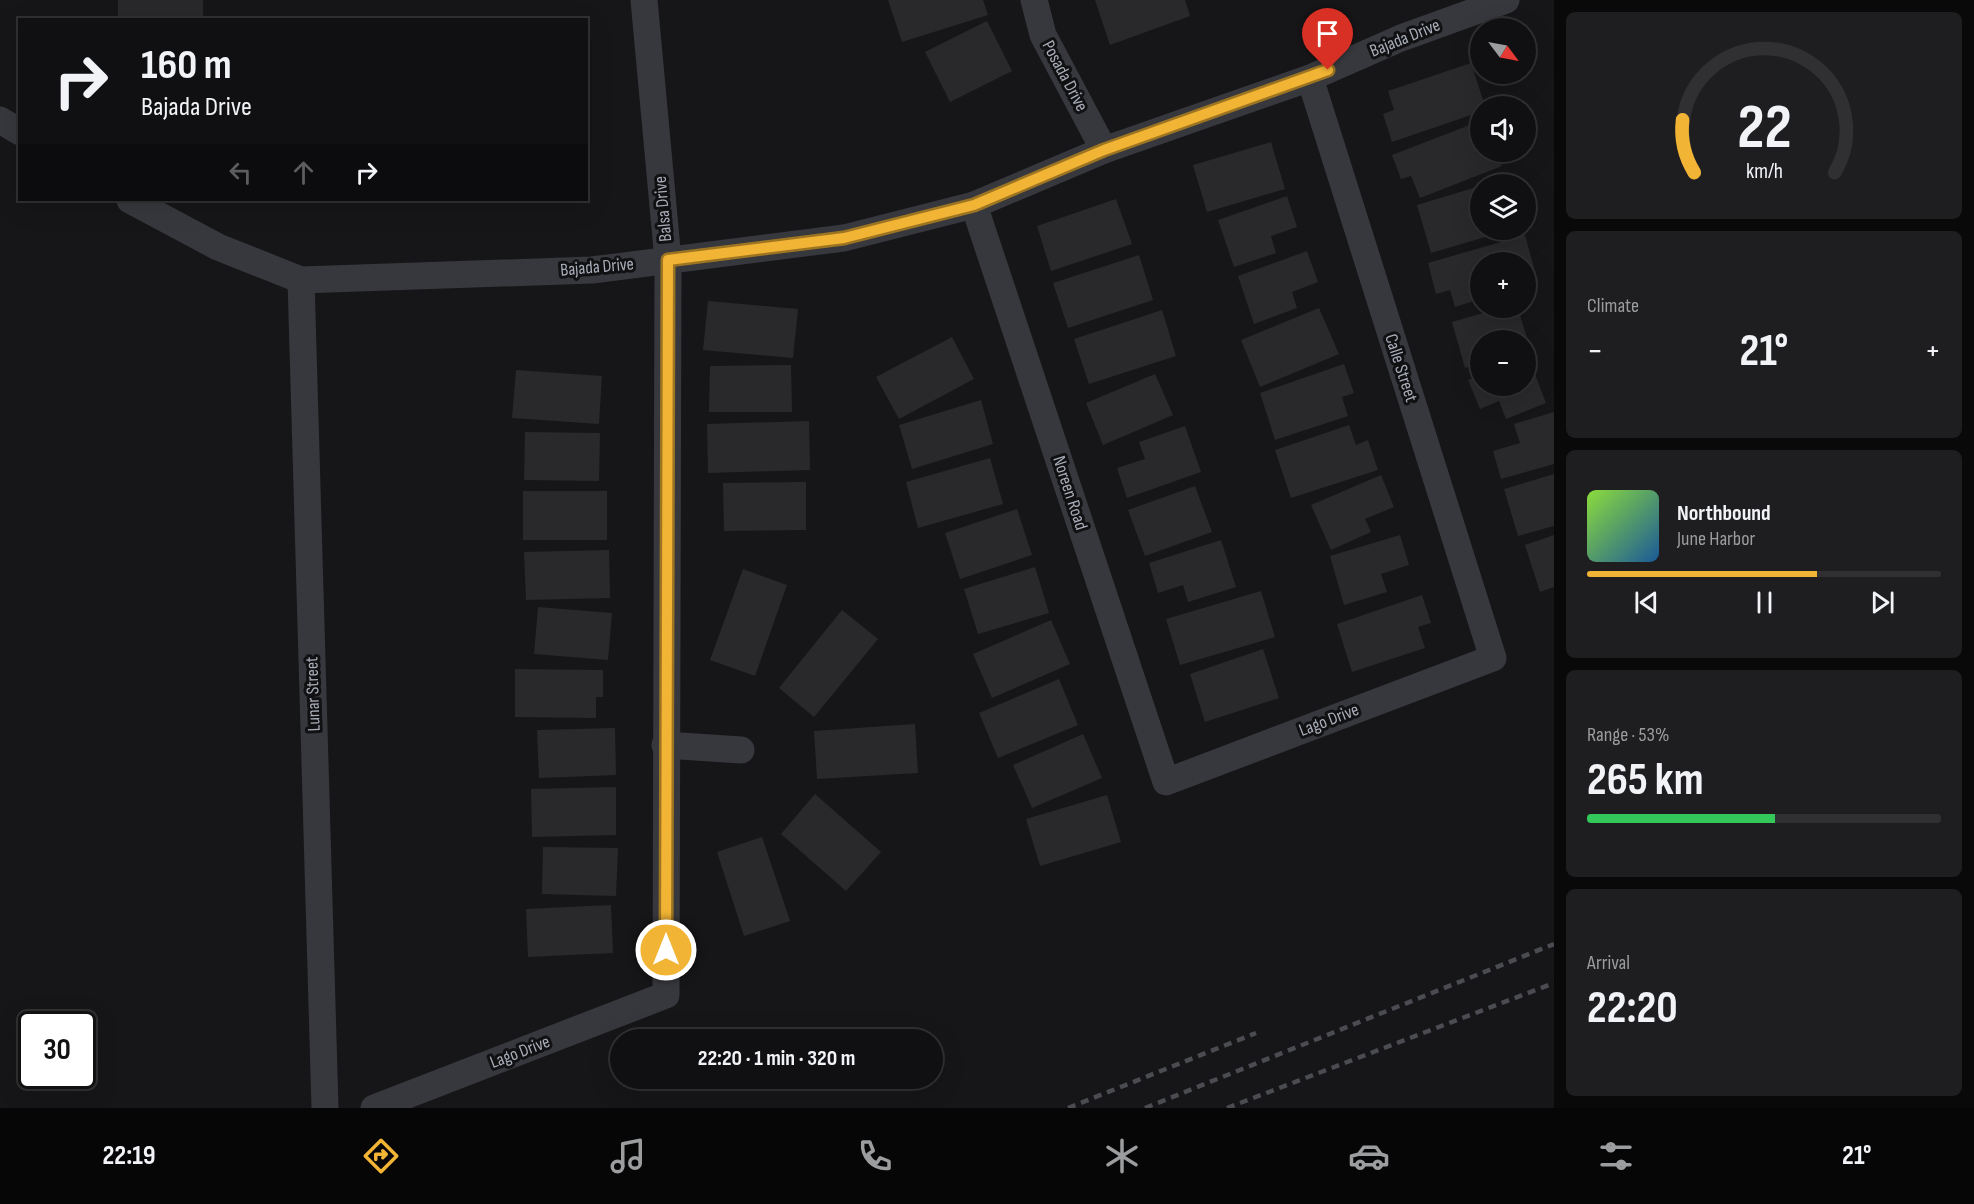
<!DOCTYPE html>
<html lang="en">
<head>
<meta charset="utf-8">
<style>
  :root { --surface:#101012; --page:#1e1e20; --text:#f1f3f6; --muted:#9c9d9f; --line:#303032; --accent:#f1b435 }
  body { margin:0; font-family:"Sofia Sans Condensed",sans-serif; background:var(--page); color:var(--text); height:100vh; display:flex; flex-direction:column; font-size:22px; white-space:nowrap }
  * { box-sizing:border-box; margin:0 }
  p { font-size:20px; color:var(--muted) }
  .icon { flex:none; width:33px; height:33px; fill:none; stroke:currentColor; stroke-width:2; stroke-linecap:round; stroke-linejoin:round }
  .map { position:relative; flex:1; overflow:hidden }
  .details { display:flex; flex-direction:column; gap:12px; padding:12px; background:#09090a; width:420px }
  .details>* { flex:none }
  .hud { position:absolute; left:18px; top:18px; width:570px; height:183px; border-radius:0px; box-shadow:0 6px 24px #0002,0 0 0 2px var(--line); background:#101012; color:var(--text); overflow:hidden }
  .needle { width:39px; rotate:122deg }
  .controls { position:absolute; left:1470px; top:18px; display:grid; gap:12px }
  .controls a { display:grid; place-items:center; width:66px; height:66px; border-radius:50%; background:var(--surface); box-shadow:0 6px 24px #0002,0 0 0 2px var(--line); font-size:30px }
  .speed { position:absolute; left:18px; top:1011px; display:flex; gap:12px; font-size:30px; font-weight:700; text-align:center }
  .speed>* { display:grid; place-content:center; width:78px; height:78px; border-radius:50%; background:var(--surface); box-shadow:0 6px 24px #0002,0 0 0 2px var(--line); line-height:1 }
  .speed .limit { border:3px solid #111; border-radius:9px; background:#fff; color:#111 }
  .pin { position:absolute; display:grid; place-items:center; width:51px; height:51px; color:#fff; margin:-62px -26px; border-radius:50% 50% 50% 0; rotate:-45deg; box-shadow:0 0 6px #0007 }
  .pin .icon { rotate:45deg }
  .me { position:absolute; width:66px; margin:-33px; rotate:0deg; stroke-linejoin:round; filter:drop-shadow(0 0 4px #0008) }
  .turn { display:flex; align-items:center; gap:21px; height:126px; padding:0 24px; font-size:27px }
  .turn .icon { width:78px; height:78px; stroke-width:2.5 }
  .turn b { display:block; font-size:42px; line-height:51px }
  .lanes { display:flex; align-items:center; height:57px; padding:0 24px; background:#0003; justify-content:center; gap:30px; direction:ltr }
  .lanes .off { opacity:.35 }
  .big { font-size:45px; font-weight:700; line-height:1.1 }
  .details .tile { flex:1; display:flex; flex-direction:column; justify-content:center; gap:9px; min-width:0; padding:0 21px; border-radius:9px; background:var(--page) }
  .details .dial { align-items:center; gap:0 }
  .dial svg { height:156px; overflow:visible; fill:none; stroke:var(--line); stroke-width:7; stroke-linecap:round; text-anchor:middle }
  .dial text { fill:var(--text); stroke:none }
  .song { display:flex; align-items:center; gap:18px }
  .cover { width:72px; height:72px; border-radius:9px; background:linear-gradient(135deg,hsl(90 70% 55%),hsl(210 70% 35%)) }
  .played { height:6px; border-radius:3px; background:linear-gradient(90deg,var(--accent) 65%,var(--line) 65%) }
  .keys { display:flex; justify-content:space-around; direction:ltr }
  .heat { display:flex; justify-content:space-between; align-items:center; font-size:33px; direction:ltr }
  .charge { height:9px; border-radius:4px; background:linear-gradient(90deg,#34c759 53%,var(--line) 0) }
  .trip { position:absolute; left:610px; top:1029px; width:333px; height:60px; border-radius:30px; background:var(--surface); box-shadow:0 6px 24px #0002,0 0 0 2px var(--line); font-weight:700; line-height:60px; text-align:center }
  .menu { display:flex; height:96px; justify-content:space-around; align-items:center; background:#060607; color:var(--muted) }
  .menu .icon { width:42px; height:42px }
  .menu .selected { color:var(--accent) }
  .menu b { font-size:27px; color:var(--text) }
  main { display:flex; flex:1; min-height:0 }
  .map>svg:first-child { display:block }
</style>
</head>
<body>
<main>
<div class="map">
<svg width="1554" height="1108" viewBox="0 0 1554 1108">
  <rect width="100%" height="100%" fill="#161618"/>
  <g fill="#29292c">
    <path d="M118 0H203V19L118 20Z"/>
    <path d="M888 0H983L988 15 902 42Z"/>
    <path d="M1095 0H1185L1190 16 1110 45Z"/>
    <path d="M987 21 1012 71 950 102 925 52Z"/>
    <path d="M1471 63 1485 106H1480V112L1392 142 1383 114 1394 110 1388 91Z"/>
    <path d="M1480 121V152H1497L1502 166 1420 198 1411 176 1401 179 1392 155Z"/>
    <path d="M1271 142 1285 189 1207 212 1193 165Z"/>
    <path d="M1480 186V230H1509L1431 253 1417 205Z"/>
    <path d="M1287 196 1297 227 1271 236 1276 253 1234 267 1218 220Z"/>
    <path d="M1116 199 1132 244 1051 271 1037 226Z"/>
    <path d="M1525 235 1538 283 1526 287V262H1480V299L1455 307 1450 290 1436 294 1428 263Z"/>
    <path d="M1307 251 1318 282 1292 292 1297 308 1254 324 1238 276Z"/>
    <path d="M1139 255 1153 300 1068 328 1053 283Z"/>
    <path d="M708 301 798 309 793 358 703 350Z"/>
    <path d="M1319 308 1339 354 1260 387 1241 340Z"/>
    <path d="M1501 308H1518L1530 348 1526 350V340H1480V363L1465 368 1452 322Z"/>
    <path d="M1162 310 1176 356 1089 384 1074 339Z"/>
    <path d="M952 337 974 379 899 419 876 377Z"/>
    <path d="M1528 356 1546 403 1506 419 1499 401 1480 409 1468 380 1480 375V386H1526V357Z"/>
    <path d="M1344 364 1354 393 1342 397 1348 416 1275 440 1260 393Z"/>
    <path d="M791 365 792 412H709L710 366Z"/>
    <path d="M516 370 602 376 599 424 512 418Z"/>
    <path d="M1155 374 1173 415 1103 445 1086 403Z"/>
    <path d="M981 400 993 444 912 469 899 425Z"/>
    <path d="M1554 412V464L1501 479 1493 451 1520 443 1514 424Z"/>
    <path d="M809 421 810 470 708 473 707 424Z"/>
    <path d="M1349 425 1356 445 1368 440 1378 470 1291 498 1275 450Z"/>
    <path d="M1185 426 1201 472 1127 498 1117 468 1145 459 1139 442Z"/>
    <path d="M525 432 600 433 599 481 524 480Z"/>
    <path d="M990 458 1003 504 918 528 906 482Z"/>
    <path d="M1554 474V526L1518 536 1504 489Z"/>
    <path d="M1381 475 1394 507 1365 519 1371 532 1331 550 1311 505Z"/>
    <path d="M806 482V530L724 531 723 483Z"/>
    <path d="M1195 486 1212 532 1145 556 1128 510Z"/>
    <rect x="523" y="491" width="84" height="49"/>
    <path d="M1017 509 1032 555 960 579 945 533Z"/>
    <path d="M1400 535 1409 565 1381 574 1387 592 1344 605 1330 556Z"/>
    <path d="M1554 535V587L1540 592 1525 545Z"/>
    <path d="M1221 540 1236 587 1188 602 1183 585 1158 593 1149 563Z"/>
    <path d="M609 550 610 598 526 600 524 552Z"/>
    <path d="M1035 567 1049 613 978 634 964 589Z"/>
    <path d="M743 569 787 585 755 676 710 660Z"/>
    <path d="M1261 591 1275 637 1180 665 1166 619Z"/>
    <path d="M1422 595 1431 623 1418 627 1425 648 1352 672 1337 624Z"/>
    <path d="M538 607 612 613 608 660 534 654Z"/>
    <path d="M842 610 878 639 814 717 779 688Z"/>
    <path d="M1051 620 1070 664 992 698 973 654Z"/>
    <path d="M1263 649 1279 698 1205 722 1190 674Z"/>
    <path d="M515 669 603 670V697H596V718L515 717Z"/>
    <path d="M1059 679 1078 725 998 758 979 713Z"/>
    <path d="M915 724 918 773 817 779 814 731Z"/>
    <path d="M615 728 616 775 539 778 537 730Z"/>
    <path d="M1083 734 1102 778 1032 808 1013 765Z"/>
    <path d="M616 787V835L532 837 531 789Z"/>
    <path d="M815 794 881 852 846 891 781 834Z"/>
    <path d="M1107 795 1121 842 1040 866 1026 819Z"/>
    <path d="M762 837 790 921 744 936 717 852Z"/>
    <path d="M543 847 618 848 616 896 542 894Z"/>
    <path d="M611 905 613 953 528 957 526 909Z"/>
  </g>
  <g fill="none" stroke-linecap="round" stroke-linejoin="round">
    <g stroke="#37383d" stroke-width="27">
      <path d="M1034 0 1043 35 1104 150"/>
      <path d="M0 120 20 132"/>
      <path d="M130 200 218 247 301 280 592 270 844 238 974 205 1104 150 1310 78 1401 38 1506 0"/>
      <path d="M974 205 1166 782 1493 658 1310 78"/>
      <path d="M301 280 325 1108"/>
      <path d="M665 745 741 750"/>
      <path d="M374 1108 666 995 668 260 644 0"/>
    </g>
    <g stroke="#4a4c52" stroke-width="4.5" stroke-dasharray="8 6" stroke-linecap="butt">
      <path d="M1068 1108 1256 1033"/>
      <path d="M1145 1108 1554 944"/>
      <path d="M1227 1108 1554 983"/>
    </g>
  </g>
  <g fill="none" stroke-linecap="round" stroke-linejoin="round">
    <defs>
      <path id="route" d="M666 950 668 260 844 238 974 205 1104 150 1328 70"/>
    </defs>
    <use href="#route" stroke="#9d7522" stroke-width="15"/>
    <use href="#route" stroke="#f1b435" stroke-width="10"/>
  </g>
  <g text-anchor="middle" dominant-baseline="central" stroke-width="6" stroke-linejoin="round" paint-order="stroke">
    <g font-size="18" fill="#a8adb8" stroke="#111113">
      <text transform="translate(1405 38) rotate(-22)">Bajada Drive</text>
      <text transform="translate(1065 76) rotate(62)">Posada Drive</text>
      <text transform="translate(663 209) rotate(-95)">Balsa Drive</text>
      <text transform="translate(597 267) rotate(-5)">Bajada Drive</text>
      <text transform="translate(1401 368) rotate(72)">Calle Street</text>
      <text transform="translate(1070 493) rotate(72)">Noreen Road</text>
      <text transform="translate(313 694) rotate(-92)">Lunar Street</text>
      <text transform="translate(1329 720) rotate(-21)">Lago Drive</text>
      <text transform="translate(520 1052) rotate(-21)">Lago Drive</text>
    </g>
  </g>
</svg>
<div class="controls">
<a><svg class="needle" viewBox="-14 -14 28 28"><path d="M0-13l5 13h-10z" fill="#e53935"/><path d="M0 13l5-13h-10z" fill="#9c9d9f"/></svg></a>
<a><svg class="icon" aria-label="sound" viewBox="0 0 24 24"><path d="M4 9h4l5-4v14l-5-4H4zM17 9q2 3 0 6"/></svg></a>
<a><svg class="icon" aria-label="layers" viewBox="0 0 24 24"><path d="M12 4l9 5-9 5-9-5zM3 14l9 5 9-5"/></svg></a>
<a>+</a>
<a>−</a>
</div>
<div class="speed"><div class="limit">30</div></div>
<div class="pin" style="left:1328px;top:70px;background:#d93025"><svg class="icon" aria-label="arrive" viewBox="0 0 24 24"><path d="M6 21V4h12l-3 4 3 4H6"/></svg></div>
<svg class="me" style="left:666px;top:950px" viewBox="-20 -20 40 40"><circle r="17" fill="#f1b435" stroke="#fff" stroke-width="3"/><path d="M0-11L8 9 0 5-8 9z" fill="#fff"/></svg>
<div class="trip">22:20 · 1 min · 320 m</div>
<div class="hud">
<div class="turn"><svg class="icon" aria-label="right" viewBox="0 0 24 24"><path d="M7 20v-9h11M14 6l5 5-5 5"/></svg><div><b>160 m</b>Bajada Drive</div></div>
<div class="lanes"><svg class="icon off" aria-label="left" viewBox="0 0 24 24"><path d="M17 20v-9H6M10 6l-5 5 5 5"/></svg><svg class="icon off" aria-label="ahead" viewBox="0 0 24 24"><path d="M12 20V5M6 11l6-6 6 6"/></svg><svg class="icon" aria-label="right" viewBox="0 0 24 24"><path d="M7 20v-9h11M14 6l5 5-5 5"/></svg></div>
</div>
</div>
<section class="details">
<div class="tile dial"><svg viewBox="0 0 100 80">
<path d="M14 69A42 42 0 1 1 86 69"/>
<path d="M14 69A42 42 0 0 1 8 42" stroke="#f1b435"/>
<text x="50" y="56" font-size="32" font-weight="700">22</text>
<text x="50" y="72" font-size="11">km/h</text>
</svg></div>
<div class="tile"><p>Climate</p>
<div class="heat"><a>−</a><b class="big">21°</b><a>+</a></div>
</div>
<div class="tile">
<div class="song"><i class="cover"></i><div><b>Northbound</b><p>June Harbor</p></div></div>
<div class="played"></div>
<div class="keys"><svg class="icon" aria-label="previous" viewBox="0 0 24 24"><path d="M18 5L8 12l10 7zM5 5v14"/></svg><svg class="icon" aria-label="pause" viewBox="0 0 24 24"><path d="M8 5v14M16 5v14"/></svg><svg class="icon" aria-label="next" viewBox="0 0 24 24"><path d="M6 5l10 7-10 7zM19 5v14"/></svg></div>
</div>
<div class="tile"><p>Range · 53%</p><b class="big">265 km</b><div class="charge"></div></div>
<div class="tile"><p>Arrival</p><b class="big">22:20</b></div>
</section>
</main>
<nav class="menu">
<b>22:19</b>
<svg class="icon selected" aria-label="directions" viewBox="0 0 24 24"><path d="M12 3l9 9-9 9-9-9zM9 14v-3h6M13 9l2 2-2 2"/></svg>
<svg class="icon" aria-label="music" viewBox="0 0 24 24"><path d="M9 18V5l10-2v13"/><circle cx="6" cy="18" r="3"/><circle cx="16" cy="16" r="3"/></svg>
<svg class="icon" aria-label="phone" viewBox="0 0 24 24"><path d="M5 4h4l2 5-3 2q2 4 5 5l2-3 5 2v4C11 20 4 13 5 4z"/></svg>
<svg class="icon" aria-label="climate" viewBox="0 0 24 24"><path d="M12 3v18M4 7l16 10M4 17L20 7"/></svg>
<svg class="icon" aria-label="car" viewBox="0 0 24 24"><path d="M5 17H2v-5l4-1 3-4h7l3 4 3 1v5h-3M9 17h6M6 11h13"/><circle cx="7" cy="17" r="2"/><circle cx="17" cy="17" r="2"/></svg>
<svg class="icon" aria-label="filters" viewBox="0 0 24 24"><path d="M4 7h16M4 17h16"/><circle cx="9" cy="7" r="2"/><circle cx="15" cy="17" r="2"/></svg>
<b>21°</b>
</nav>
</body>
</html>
